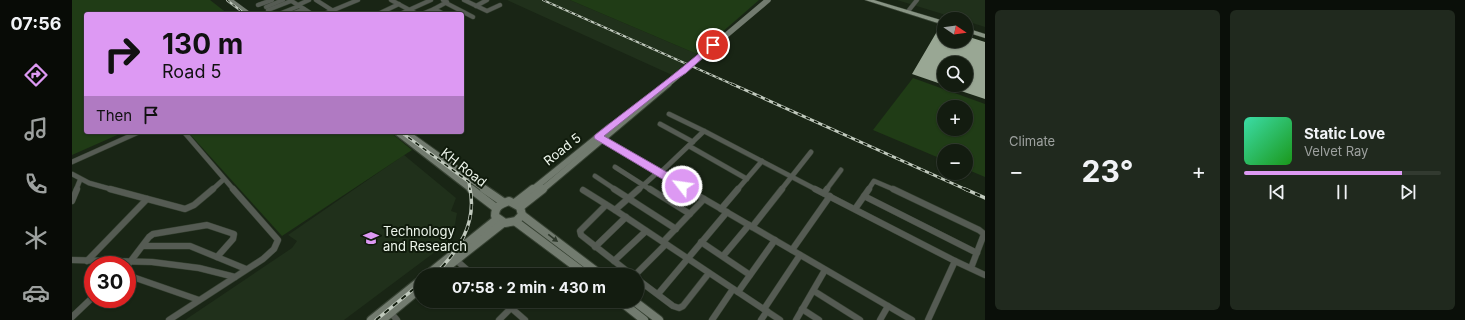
<!DOCTYPE html>
<html lang="en">
<head>
<meta charset="utf-8">
<style>
  :root { --surface:#131c10; --page:#20291e; --text:#f1f3f6; --muted:#9da19f; --line:#323a30; --accent:#dd99f3 }
  body { margin:0; font-family:Inter,sans-serif; background:var(--page); color:var(--text); height:100vh; display:flex; flex-direction:column; font-size:15px; white-space:nowrap }
  * { box-sizing:border-box; margin:0 }
  p { font-size:13px; color:var(--muted) }
  .icon { flex:none; width:22px; height:22px; fill:none; stroke:currentColor; stroke-width:2; stroke-linecap:round; stroke-linejoin:round }
  .map { position:relative; flex:1; overflow:hidden }
  .side { display:flex; flex-direction:column; gap:10px; padding:10px; background:#0a0f09; width:480px }
  .side>* { flex:none }
  .banner { position:absolute; left:12px; top:12px; width:380px; height:122px; border-radius:4px; box-shadow:0 1px 3px #0004,0 0 0 1px var(--line); background:#dd99f3; color:#111; overflow:hidden }
  .needle { width:26px; rotate:103deg }
  .tools { position:absolute; left:865px; top:12px; display:grid; gap:8px }
  .tools a { display:grid; place-items:center; width:36px; height:36px; border-radius:50%; background:var(--surface); box-shadow:0 1px 3px #0004,0 0 0 1px var(--line); font-size:20px }
  .speed { position:absolute; left:12px; top:256px; display:flex; gap:8px; font-size:20px; font-weight:700; text-align:center }
  .speed>* { display:grid; place-content:center; width:52px; height:52px; border-radius:50%; background:var(--surface); box-shadow:0 1px 3px #0004,0 0 0 1px var(--line); line-height:1 }
  .speed .limit { border:6px solid #d22; background:#fff; color:#111 }
  .pin { position:absolute; display:grid; place-items:center; width:34px; height:34px; color:#fff; margin:-17px; border:2px solid #fff; border-radius:50%; box-shadow:0 1px 4px #0007 }
  .me { position:absolute; width:44px; margin:-22px; rotate:300deg; stroke-linejoin:round; filter:drop-shadow(0 0 3px #0008) }
  .turn { display:flex; align-items:center; gap:14px; height:84px; padding:0 12px; font-size:18px }
  .turn .icon { width:52px; height:52px; stroke-width:2.5 }
  .turn b { display:block; font-size:28px; line-height:34px }
  .then { display:flex; align-items:center; height:38px; padding:0 12px; background:#0003; gap:8px; font-size:15px }
  .big { font-size:30px; font-weight:700; line-height:1.1 }
  .side .widget { flex:1; display:flex; flex-direction:column; justify-content:center; gap:6px; min-width:0; padding:0 14px; border-radius:6px; background:var(--page) }
  .song { display:flex; align-items:center; gap:12px }
  .cover { width:48px; height:48px; border-radius:6px; background:linear-gradient(135deg,hsl(160 70% 55%),hsl(120 70% 35%)) }
  .played { height:4px; border-radius:2px; background:linear-gradient(90deg,var(--accent) 80%,var(--line) 80%) }
  .keys { display:flex; justify-content:space-around; direction:ltr }
  .heat { display:flex; justify-content:space-between; align-items:center; font-size:22px; direction:ltr }
  .side .tiles { flex:1; display:grid; gap:10px; grid-template-columns:repeat(2,1fr) }
  .trip { position:absolute; left:342px; top:268px; width:230px; height:40px; border-radius:20px; background:var(--surface); box-shadow:0 1px 3px #0004,0 0 0 1px var(--line); font-weight:700; line-height:40px; text-align:center }
  main { display:flex; flex:1; min-height:0 }
  .tab-bar { display:flex; flex-direction:column; width:72px; justify-content:space-around; align-items:center; background:#080b06; color:var(--muted) }
  .tab-bar .icon { width:28px; height:28px }
  .tab-bar .selected { color:var(--accent) }
  .tab-bar b { font-size:18px; color:var(--text) }
  .map>svg:first-child { display:block }
</style>
</head>
<body>
<main>
<nav class="tab-bar">
<b>07:56</b>
<svg class="icon selected" aria-label="directions" viewBox="0 0 24 24"><path d="M12 3l9 9-9 9-9-9zM9 14v-3h6M13 9l2 2-2 2"/></svg>
<svg class="icon" aria-label="music" viewBox="0 0 24 24"><path d="M9 18V5l10-2v13"/><circle cx="6" cy="18" r="3"/><circle cx="16" cy="16" r="3"/></svg>
<svg class="icon" aria-label="phone" viewBox="0 0 24 24"><path d="M5 4h4l2 5-3 2q2 4 5 5l2-3 5 2v4C11 20 4 13 5 4z"/></svg>
<svg class="icon" aria-label="climate" viewBox="0 0 24 24"><path d="M12 3v18M4 7l16 10M4 17L20 7"/></svg>
<svg class="icon" aria-label="car" viewBox="0 0 24 24"><path d="M5 17H2v-5l4-1 3-4h7l3 4 3 1v5h-3M9 17h6M6 11h13"/><circle cx="7" cy="17" r="2"/><circle cx="17" cy="17" r="2"/></svg>
</nav>
<div class="map">
<svg width="913" height="320" viewBox="0 0 913 320">
  <rect width="100%" height="100%" fill="#192515"/>
  <g fill="#20301b">
    <path d="M435 0H498L625 54 600 75Z"/>
    <path d="M825 0H913V27L894 21V19H887Z"/>
    <path d="M332 155 384 198 379 211 385 213 383 224 375 243 272 320H113L220 248 225 241 216 235Z"/>
  </g>
  <g fill="#203c16" fill-rule="evenodd">
    <path d="M0 0H138L156 14H14V132H52L0 155Z"/>
    <path d="M498 0H687L625 54Z"/>
    <path d="M841 78 913 104V177L894 169V151H872V160L801 130ZM872 107H894V129H872Z"/>
    <path d="M116 132H318L340 150 210 236Z"/>
  </g>
  <path fill="#99a794" d="M867 28 872 29V41H894V36L913 42V99L874 86 894 85V63H872V85L840 74Z"/>
  <g fill="none" stroke-linecap="round" stroke-linejoin="round">
    <defs>
      <g id="street-far2">
        <path d="M218 0 240 14"/>
        <path d="M244 0 266 14"/>
        <path d="M319 0 345 14"/>
        <path d="M392 0 415 11 428 5"/>
        <path d="M374 3 401 17"/>
        <path d="M186 5 200 0"/>
        <path d="M226 5 237 0"/>
        <path d="M404 6 415 0"/>
        <path d="M194 7 211 0"/>
        <path d="M362 9 375 2 371 0"/>
        <path d="M196 10 219 1"/>
        <path d="M837 10 845 0"/>
        <path d="M207 14 227 6"/>
        <path d="M219 14 232 9"/>
        <path d="M252 14 286 0"/>
        <path d="M306 14 327 4"/>
        <path d="M328 14 359 0"/>
        <path d="M350 14 362 9 372 14"/>
      </g>
      <g id="street-far1">
        <path d="M588 124 621 142"/>
        <path d="M632 131 745 190"/>
        <path d="M112 132 162 190"/>
        <path d="M528 138 617 190"/>
        <path d="M617 146 675 179"/>
        <path d="M0 162 67 132"/>
        <path d="M543 167 579 190"/>
        <path d="M588 173 632 131 597 114"/>
        <path d="M0 174 17 183 42 190"/>
        <path d="M523 176 544 190"/>
        <path d="M4 190 8 180"/>
        <path d="M140 190 152 179"/>
        <path d="M566 190 586 172"/>
        <path d="M665 190 690 161"/>
        <path d="M709 190 739 152"/>
        <path d="M754 190 769 170"/>
        <path d="M796 190 802 181 823 190"/>
      </g>
      <g id="street">
        <path d="M38 189 113 209 122 205 141 189"/>
        <path d="M542 189 604 229"/>
        <path d="M567 189 543 210 591 242 632 199"/>
        <path d="M578 189 618 214"/>
        <path d="M615 189 840 320"/>
        <path d="M743 189 883 261"/>
        <path d="M821 189 907 230 912 234 899 268"/>
        <path d="M511 190 543 210"/>
        <path d="M752 193 755 189"/>
        <path d="M792 196 905 253"/>
        <path d="M0 201 5 189"/>
        <path d="M534 205 508 231 509 235 560 275"/>
        <path d="M649 209 666 189"/>
        <path d="M783 209 797 189"/>
        <path d="M680 227 710 189"/>
        <path d="M591 242 708 320"/>
        <path d="M629 242 678 275"/>
        <path d="M71 246H118L174 269"/>
        <path d="M523 247 554 217"/>
        <path d="M720 250 758 196"/>
        <path d="M651 256 677 225"/>
        <path d="M0 260 80 262 127 268 163 277"/>
        <path d="M384 260 401 275"/>
        <path d="M15 261 75 199"/>
        <path d="M542 261 574 231"/>
        <path d="M55 266 77 237 81 234 135 225 162 234 161 239 145 257"/>
        <path d="M55 275 127 300"/>
        <path d="M563 275 594 244"/>
        <path d="M565 279 601 306 607 308 611 306 637 273"/>
        <path d="M742 291 788 320"/>
        <path d="M666 292 703 240"/>
        <path d="M586 294 655 212"/>
        <path d="M431 301 453 320"/>
        <path d="M692 309 728 255"/>
        <path d="M730 309 747 320"/>
        <path d="M319 313 325 320"/>
        <path d="M0 317 21 297"/>
        <path d="M97 320 191 259 202 249 206 240 161 189"/>
        <path d="M427 320 439 308"/>
        <path d="M640 320 661 289"/>
        <path d="M689 320 695 311"/>
        <path d="M724 320 753 270"/>
        <path d="M808 320 816 306"/>
        <path d="M856 320 883 261 913 275"/>
      </g>
      <g id="secondary-far2">
        <path d="M157 0 176 14"/>
        <path d="M595 85 696 0"/>
      </g>
      <g id="secondary-far1">
        <path d="M325 132 400 190"/>
        <path d="M333 132 414 190"/>
        <path d="M460 190 538 127"/>
        <path d="M470 190 596 84"/>
      </g>
      <g id="secondary">
        <path d="M399 189 424 208"/>
        <path d="M412 189 431 202"/>
        <path d="M437 201 448 207 450 215 444 221 433 223 423 216C423 206 429 204 437 201Z"/>
        <path d="M443 203 461 189"/>
        <path d="M448 207 471 189"/>
        <path d="M450 215 529 275"/>
        <path d="M444 222 515 275"/>
        <path d="M355 275 425 219"/>
        <path d="M365 275 431 223"/>
        <path d="M548 301 572 320"/>
        <path d="M562 301 587 320"/>
        <path d="M299 320 349 280"/>
        <path d="M310 320 349 288"/>
      </g>
      <g id="primary">
        <path d="M793 0H802L872 21V25Z"/>
        <path d="M894 28 913 34V38L894 32Z"/>
      </g>
    </defs>
    <use href="#street-far2" stroke="#374233" stroke-width="5"/>
    <use href="#street-far1" stroke="#374233" stroke-width="5.5"/>
    <use href="#street" stroke="#374233" stroke-width="7"/>
    <use href="#secondary-far2" stroke="#374233" stroke-width="6"/>
    <use href="#secondary-far1" stroke="#374233" stroke-width="8"/>
    <use href="#secondary" stroke="#374233" stroke-width="10"/>
    <use href="#primary" stroke="#374233" stroke-width="1"/>
    <use href="#street-far2" stroke="#555b53" stroke-width="4"/>
    <use href="#street-far1" stroke="#555b53" stroke-width="4.5"/>
    <use href="#street" stroke="#555b53" stroke-width="6"/>
    <use href="#secondary-far2" stroke="#727b6f" stroke-width="5.5"/>
    <use href="#secondary-far1" stroke="#727b6f" stroke-width="6"/>
    <use href="#secondary" stroke="#727b6f" stroke-width="8"/>
    <use href="#primary" fill="#889484" fill-rule="evenodd"/>
    <defs>
      <g id="rail-far2">
        <path d="M155 0 173 14"/>
        <path d="M471 0 662 85"/>
      </g>
      <g id="rail-far1">
        <path d="M660 84 895 190"/>
        <path d="M329 132 397 182 398 190"/>
      </g>
      <g id="rail">
        <path d="M893 189 913 198"/>
        <path d="M362 275C386 252 405 224 398 189"/>
        <path d="M304 320 349 283"/>
      </g>
    </defs>
    <use href="#rail-far2" stroke="#c0c9bd" stroke-width="2"/>
    <use href="#rail-far1" stroke="#c0c9bd" stroke-width="3"/>
    <use href="#rail" stroke="#c0c9bd" stroke-width="3.5"/>
    <use href="#rail-far2" stroke="#101b0c" stroke-width="1" stroke-dasharray="3.5" stroke-linecap="butt"/>
    <use href="#rail-far1" stroke="#101b0c" stroke-width="1.5" stroke-dasharray="4.5" stroke-linecap="butt"/>
    <use href="#rail" stroke="#101b0c" stroke-width="2" stroke-dasharray="5.5" stroke-linecap="butt"/>
  </g>
  <defs><path id="oneway-solid" d="M-6-.8H1V-3.2L6.5 0L1 3.2V.8H-6Z"/></defs>
  <use fill="#2d382a" href="#oneway-solid" transform="translate(481 238) rotate(38)"/>
  <path fill="#dd99f3" stroke="#90639e" d="M639 43 645 45 614 73 600 82 532 136 614 183 615 186 614 189H607L523 139 522 137 523 135C562 104 602 76 639 43Z"/>
  <defs>
    <symbol id="university-bare" viewBox="-9 -9 18 18"><path d="M0-5L7-2L0 1L-7-2ZM-4 1L0 2.5L4 1V4Q0 6-4 4Z" fill="#dd99f3" stroke="#101b0c" stroke-width="2.5" paint-order="stroke"/></symbol>
  </defs>
  <g fill-rule="evenodd">
    <use href="#university-bare" x="288" y="227" width="22" height="22"/>
  </g>
  <g text-anchor="middle" dominant-baseline="central" stroke-width="4" stroke-linejoin="round" paint-order="stroke">
    <g font-size="13" fill="#eef6ec" stroke="#101b0c">
      <text transform="translate(490 149) rotate(-38)">Road 5</text>
      <text transform="translate(392 167) rotate(38)">KH Road</text>
    </g>
    <g font-size="13" fill="#eef6ec" stroke="#101b0c" text-anchor="start">
      <text x="311" y="231">Technology<tspan x="311" dy="15">and Research</tspan></text>
    </g>
  </g>
</svg>
<div class="tools">
<a><svg class="needle" viewBox="-14 -14 28 28"><path d="M0-13l5 13h-10z" fill="#e53935"/><path d="M0 13l5-13h-10z" fill="#9da19f"/></svg></a>
<a><svg class="icon" aria-label="search" viewBox="0 0 24 24"><circle cx="10" cy="10" r="6"/><path d="M15 15l6 6"/></svg></a>
<a>+</a>
<a>−</a>
</div>
<div class="speed"><div class="limit">30</div></div>
<div class="pin" style="left:641px;top:45px;background:#d93025"><svg class="icon" aria-label="arrive" viewBox="0 0 24 24"><path d="M6 21V4h12l-3 4 3 4H6"/></svg></div>
<svg class="me" style="left:610px;top:186px" viewBox="-20 -20 40 40"><circle r="17" fill="#dd99f3" stroke="#fff" stroke-width="3"/><path d="M0-11L8 9 0 5-8 9z" fill="#fff"/></svg>
<div class="trip">07:58 · 2 min · 430 m</div>
<div class="banner">
<div class="turn"><svg class="icon" aria-label="right" viewBox="0 0 24 24"><path d="M7 20v-9h11M14 6l5 5-5 5"/></svg><div><b>130 m</b>Road 5</div></div>
<div class="then">Then<svg class="icon" aria-label="arrive" viewBox="0 0 24 24"><path d="M6 21V4h12l-3 4 3 4H6"/></svg></div>
</div>
</div>
<section class="side">
<div class="tiles">
<div class="widget"><p>Climate</p>
<div class="heat"><a>−</a><b class="big">23°</b><a>+</a></div>
</div>
<div class="widget">
<div class="song"><i class="cover"></i><div><b>Static Love</b><p>Velvet Ray</p></div></div>
<div class="played"></div>
<div class="keys"><svg class="icon" aria-label="previous" viewBox="0 0 24 24"><path d="M18 5L8 12l10 7zM5 5v14"/></svg><svg class="icon" aria-label="pause" viewBox="0 0 24 24"><path d="M8 5v14M16 5v14"/></svg><svg class="icon" aria-label="next" viewBox="0 0 24 24"><path d="M6 5l10 7-10 7zM19 5v14"/></svg></div>
</div>
</div>
</section>
</main>
</body>
</html>
